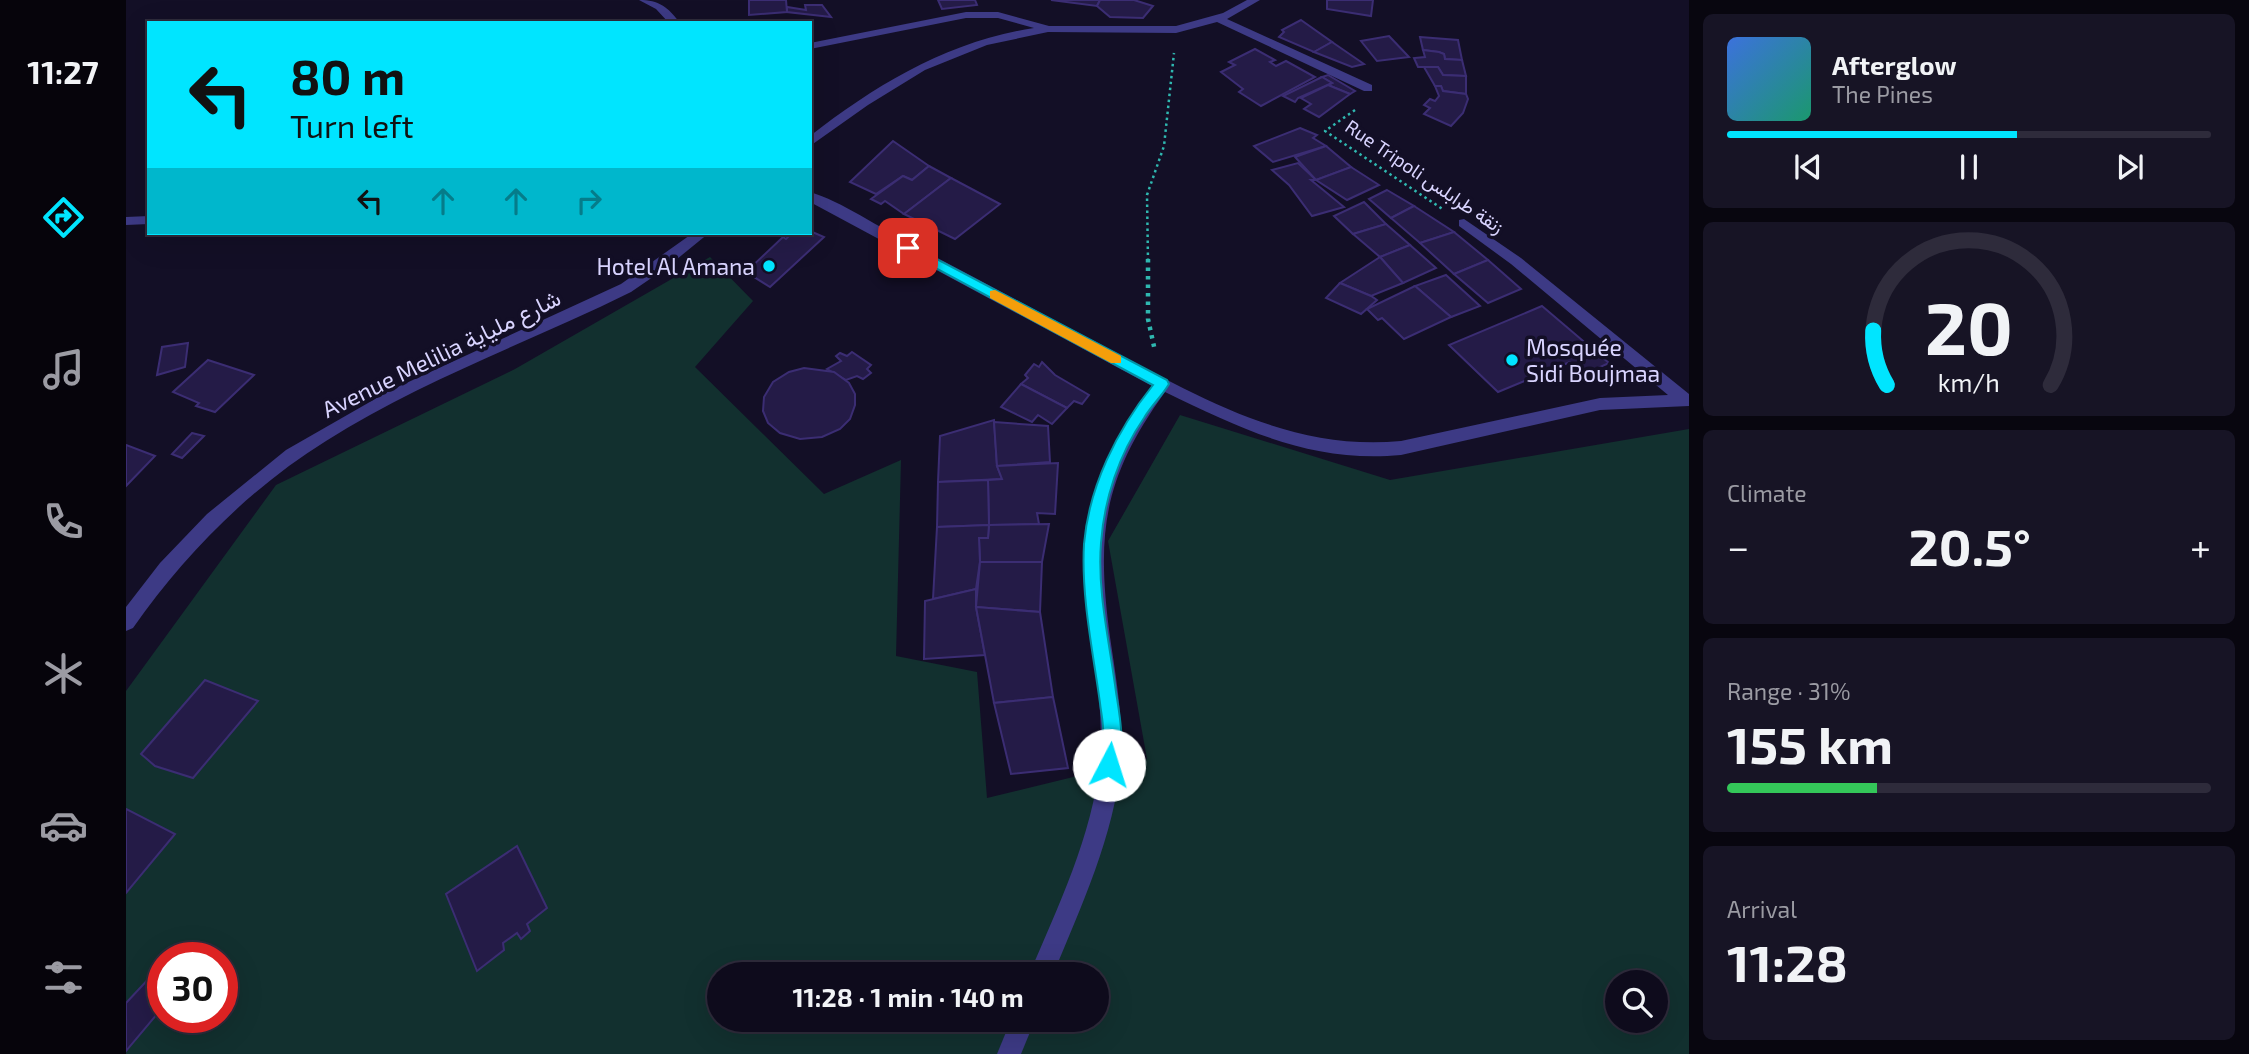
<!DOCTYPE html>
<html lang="en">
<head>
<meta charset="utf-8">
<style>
  :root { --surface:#0e0b1c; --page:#171425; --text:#f1f3f6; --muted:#9b9ba3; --line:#2e2b3b; --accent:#00e5ff }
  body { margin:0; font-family:"Exo 2",Vazirmatn,sans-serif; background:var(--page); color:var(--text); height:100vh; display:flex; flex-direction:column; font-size:26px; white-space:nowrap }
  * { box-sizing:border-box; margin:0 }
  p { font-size:23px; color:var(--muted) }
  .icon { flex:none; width:38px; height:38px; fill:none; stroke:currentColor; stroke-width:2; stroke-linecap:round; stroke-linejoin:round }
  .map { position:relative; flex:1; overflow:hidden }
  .panel { display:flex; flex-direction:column; gap:14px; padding:14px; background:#08060f; width:560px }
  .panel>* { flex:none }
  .guide { position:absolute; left:21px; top:21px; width:665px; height:214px; border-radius:0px; box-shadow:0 7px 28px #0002,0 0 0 2px var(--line); background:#00e5ff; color:#111; overflow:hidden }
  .controls { position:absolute; left:1479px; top:970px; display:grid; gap:14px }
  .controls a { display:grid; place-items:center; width:63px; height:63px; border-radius:50%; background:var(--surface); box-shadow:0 7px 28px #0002,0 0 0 2px var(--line); font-size:35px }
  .speed { position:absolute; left:21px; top:942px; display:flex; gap:14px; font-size:35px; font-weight:700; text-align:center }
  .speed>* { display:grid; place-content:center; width:91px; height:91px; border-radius:50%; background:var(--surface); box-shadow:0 7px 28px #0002,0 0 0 2px var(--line); line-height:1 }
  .speed .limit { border:10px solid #d22; background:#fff; color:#111 }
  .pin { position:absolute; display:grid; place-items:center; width:60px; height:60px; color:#fff; margin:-30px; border-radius:14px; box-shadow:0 4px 10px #0006 }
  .me { position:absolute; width:77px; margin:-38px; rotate:5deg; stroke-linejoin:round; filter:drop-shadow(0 0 5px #0008) }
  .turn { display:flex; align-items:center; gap:24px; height:147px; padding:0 28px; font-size:32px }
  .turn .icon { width:91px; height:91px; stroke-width:2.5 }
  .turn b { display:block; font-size:49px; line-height:60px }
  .lanes { display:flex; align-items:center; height:66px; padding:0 28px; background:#0003; justify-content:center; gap:35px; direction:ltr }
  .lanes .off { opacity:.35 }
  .big { font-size:52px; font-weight:700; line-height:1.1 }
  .panel .widget { flex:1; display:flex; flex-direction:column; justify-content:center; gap:10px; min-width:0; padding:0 24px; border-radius:10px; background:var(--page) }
  .panel .dial { align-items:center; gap:0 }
  .dial svg { height:182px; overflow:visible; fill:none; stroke:var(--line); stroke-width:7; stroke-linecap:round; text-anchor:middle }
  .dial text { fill:var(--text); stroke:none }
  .song { display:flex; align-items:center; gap:21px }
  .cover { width:84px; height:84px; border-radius:10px; background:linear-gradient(135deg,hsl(220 70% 55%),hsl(160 70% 35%)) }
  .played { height:7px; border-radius:4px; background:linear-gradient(90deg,var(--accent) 60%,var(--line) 60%) }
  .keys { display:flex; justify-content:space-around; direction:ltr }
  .heat { display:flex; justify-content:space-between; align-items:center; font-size:38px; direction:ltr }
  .charge { height:10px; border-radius:5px; background:linear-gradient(90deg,#34c759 31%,var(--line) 0) }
  .trip { position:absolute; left:581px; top:962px; width:402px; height:70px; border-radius:35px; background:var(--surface); box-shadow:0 7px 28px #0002,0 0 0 2px var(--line); font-weight:700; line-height:70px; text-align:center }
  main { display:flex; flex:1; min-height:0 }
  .dock { display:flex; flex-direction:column; width:126px; justify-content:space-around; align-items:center; background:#06040b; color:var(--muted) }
  .dock .icon { width:49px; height:49px }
  .dock .current { color:var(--accent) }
  .dock b { font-size:32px; color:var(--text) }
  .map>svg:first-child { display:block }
</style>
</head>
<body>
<main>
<nav class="dock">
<b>11:27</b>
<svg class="icon current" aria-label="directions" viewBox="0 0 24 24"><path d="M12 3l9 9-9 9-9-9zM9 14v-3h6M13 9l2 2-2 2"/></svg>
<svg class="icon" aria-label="music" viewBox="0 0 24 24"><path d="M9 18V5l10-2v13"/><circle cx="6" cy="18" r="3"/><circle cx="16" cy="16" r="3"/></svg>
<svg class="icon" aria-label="phone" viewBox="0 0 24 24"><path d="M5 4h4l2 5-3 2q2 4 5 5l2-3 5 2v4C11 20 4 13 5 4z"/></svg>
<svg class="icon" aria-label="climate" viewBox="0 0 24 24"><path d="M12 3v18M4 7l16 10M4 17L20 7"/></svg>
<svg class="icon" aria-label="car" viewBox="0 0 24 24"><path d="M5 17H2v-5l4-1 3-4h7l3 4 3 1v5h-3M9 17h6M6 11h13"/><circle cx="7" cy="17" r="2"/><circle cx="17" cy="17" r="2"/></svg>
<svg class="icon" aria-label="filters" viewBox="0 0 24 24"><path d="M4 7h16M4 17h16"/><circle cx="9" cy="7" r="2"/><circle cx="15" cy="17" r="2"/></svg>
</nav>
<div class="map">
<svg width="1563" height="1054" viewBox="0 0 1563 1054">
  <rect width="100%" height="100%" fill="#130f26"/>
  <path fill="#12302f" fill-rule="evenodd" d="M584 257 627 301 569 367 698 494 775 460 770 656 851 672 861 798 1021 759 982 541 1054 415 1264 480 1563 429V1054H0V691L150 485 389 369ZM37 957H96V1017H37ZM593 975H971V1020H593ZM1491 982H1530V1020H1491Z"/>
  <g fill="#241b47" stroke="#3b2d73" stroke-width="2">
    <path d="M623 0H660L661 12 623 15Z"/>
    <path d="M812 0H849L851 5 816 9Z"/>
    <path d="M925 0H974L971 6Z"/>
    <path d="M974 0H1008L1027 6 1017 18 984 17 971 6Z"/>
    <path d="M1201 0H1247L1245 16 1201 9Z"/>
    <path d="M679 5H696L705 17 661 12V7L680 10Z"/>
    <path d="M1175 20 1206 42 1188 52 1153 37 1158 32 1156 30Z"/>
    <path d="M1263 36 1283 57 1251 61 1235 41Z"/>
    <path d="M1294 37 1332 40 1336 60 1319 59 1318 54 1313 52 1297 50Z"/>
    <path d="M1206 42 1238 64 1226 67 1188 52Z"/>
    <path d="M1129 49 1149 60 1144 62 1150 66 1160 61 1189 77 1135 106 1113 92 1117 89 1095 72 1109 65 1103 62Z"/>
    <path d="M1297 50 1313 52 1318 54 1319 59 1336 60 1340 76 1317 75 1312 67H1292L1288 58 1299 57Z"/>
    <path d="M1298 67H1312L1317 75 1340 76V94L1317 91 1315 86H1309Z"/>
    <path d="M1202 75 1229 91 1224 94 1202 85 1206 83 1196 77Z"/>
    <path d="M1196 77 1206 83 1172 98 1169 102 1157 96Z"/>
    <path d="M1202 85 1224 94 1193 117 1178 109 1185 104 1175 98Z"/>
    <path d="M1309 86H1315L1317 91 1340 94 1342 99 1337 113 1325 126 1298 114 1304 108 1298 105 1304 99 1309 101 1313 96Z"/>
    <path d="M1174 128 1191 135 1187 138 1200 146 1147 162 1128 146Z"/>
    <path d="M767 141 803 166 786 180 777 176 750 194 724 182Z"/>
    <path d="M1200 146 1225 167 1190 180 1169 157Z"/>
    <path d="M1172 163 1190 180H1185L1218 207 1186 216 1163 185 1146 170Z"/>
    <path d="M803 166 825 178 778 214 759 201 755 204 745 199 777 176 786 180Z"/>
    <path d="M1225 167 1253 185 1221 200 1190 180Z"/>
    <path d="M825 178 874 204 829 239 778 214Z"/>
    <path d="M1261 190 1288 206 1265 218 1243 199Z"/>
    <path d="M1238 202 1260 224 1227 234 1208 216Z"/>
    <path d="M1288 206 1328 232 1294 243 1265 218Z"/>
    <path d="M1260 224 1284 245 1254 257 1227 234Z"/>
    <path d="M684 231 698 237 644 287 620 272 657 237 660 239 666 233Z"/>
    <path d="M1328 232 1362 260 1328 274 1294 243Z"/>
    <path d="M1284 245 1310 268 1277 283 1254 257Z"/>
    <path d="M1254 257 1277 283 1245 296 1214 283Z"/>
    <path d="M1362 260 1395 289 1362 303 1328 274Z"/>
    <path d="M1320 275 1354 306 1325 317 1289 286Z"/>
    <path d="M1214 283 1245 296 1251 300 1235 314 1200 298Z"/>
    <path d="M1289 286 1325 317 1278 339 1256 318 1252 320 1241 309Z"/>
    <path d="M1416 306 1483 363 1459 374 1444 362 1372 392 1323 345Z"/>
    <path d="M62 343 59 367 31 375 36 347Z"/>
    <path d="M726 352 745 365 741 369 745 373 737 379 731 376 720 380 701 369 715 361 710 356 714 353 721 356Z"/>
    <path d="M82 360 128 375 89 412 70 406 73 403 47 392Z"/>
    <path d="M916 362 929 375 963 395 956 404 948 401 941 408 895 384 902 378 899 375 908 364 913 367Z"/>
    <path d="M678 368 708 372 723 383 729 394V405L724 419 714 429 696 437 674 439 654 433 642 423 637 411 638 397 647 382 663 372Z"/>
    <path d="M895 384 941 408 926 424 912 415 906 422 875 407Z"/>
    <path d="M868 420 871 466 876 479 812 482 814 436Z"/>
    <path d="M868 422 922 426 924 462 871 466Z"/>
    <path d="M66 433 78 436 56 458 46 454Z"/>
    <path d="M0 445 29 456 0 486Z"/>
    <path d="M932 463 929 514 911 513 913 524 863 525 862 480 876 479 871 466Z"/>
    <path d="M862 480 863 525 811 527 812 482Z"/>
    <path d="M923 524 916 562H854L853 538H862L863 525Z"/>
    <path d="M863 525 862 538H853L854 562 850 589 807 599 811 527Z"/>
    <path d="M854 562H916L914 612 850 607Z"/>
    <path d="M850 589V607L859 655 798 659 799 601Z"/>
    <path d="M850 607 914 612 927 697 868 703Z"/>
    <path d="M79 680 132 701 67 778 29 766 15 754Z"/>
    <path d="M927 697 942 768 885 774 868 703Z"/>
    <path d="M0 809 49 834 0 893Z"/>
    <path d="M391 846 421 908 401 924 404 931 395 939 391 933 377 943 378 950 351 971 320 894Z"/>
    <path d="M27 974 37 980V1007L0 1051V1003Z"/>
  </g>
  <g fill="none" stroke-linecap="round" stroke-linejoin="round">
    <g stroke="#2fb8b0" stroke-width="2.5" stroke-dasharray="2.5 3.5" stroke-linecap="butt">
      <path d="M1229 110 1199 131 1318 210"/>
      <path d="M1022 261 1021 195 1038 146 1048 53"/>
    </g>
    <path stroke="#2fb8b0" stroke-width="4.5" stroke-dasharray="3.5 5" stroke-linecap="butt" d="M1022 259V319L1029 351"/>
    <g fill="#3d3a85" fill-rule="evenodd">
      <path d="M513 0C533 0 542 7 554 23H543L530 9Z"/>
      <path d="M1121 0H1134L1101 19 1246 85V91H1238L1091 22 1050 33 922 32 861 45 799 70 742 105 684 146V136C751 84 823 41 908 28L872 18H840L684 49V43L840 12H872L923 26H1050L1097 13Z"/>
      <path d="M684 192C715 201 754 228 783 243 846 276 909 310 972 343 1068 394 1162 452 1275 441L1474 398 1542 395 1385 264 1333 226V220L1338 219 1395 258 1563 394V406L1474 410 1275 455C1184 463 1118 430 1039 392 977 478 970 533 984 637 990 678 997 716 995 758 990 833 955 906 927 975H903C932 906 968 833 974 758 977 716 971 677 965 636 952 530 962 472 1026 386L684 202Z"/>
      <path d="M23 216V224L0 225V217Z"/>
      <path d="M567 233H583L540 268 505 292C404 342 296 380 200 441 123 489 59 554 7 628L0 631V607L34 563 81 514 160 450 263 391 495 284Z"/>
      <path d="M885 1020H909L895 1054H871Z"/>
    </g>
  </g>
  <path fill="#00e5ff" stroke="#0095a6" stroke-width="2" d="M782 244 1041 380 1043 384C1036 396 1025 406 1018 418 993 454 978 500 975 543 971 592 984 644 990 692 994 717 1000 747 990 771L983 774 977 771C971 758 978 743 977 729 977 721 975 712 974 703 967 652 955 596 958 544 963 486 991 430 1027 385L778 251 776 248Z"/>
  <path fill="#f59e0b" d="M869 290 995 356V363H985L864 298V291Z"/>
  <g fill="#00e5ff" stroke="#130f26" stroke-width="2.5">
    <circle cx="643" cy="266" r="7"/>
    <circle cx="1386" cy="360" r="7"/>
  </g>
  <g text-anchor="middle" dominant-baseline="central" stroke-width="7" stroke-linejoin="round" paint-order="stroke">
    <g font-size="19" fill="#d9d4ff" stroke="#130f26">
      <text transform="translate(1299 176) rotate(34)">Rue Tripoli زنقة طرابلس</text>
    </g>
    <g font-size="23" fill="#d9d4ff" stroke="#130f26" text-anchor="end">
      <text x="629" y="266">Hotel Al Amana</text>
      <text x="1400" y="347" text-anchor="start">Mosquée<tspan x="1400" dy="26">Sidi Boujmaa</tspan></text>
    </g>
    <g font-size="23" fill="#d9d4ff" stroke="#130f26">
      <text transform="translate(315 353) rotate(-26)">Avenue Melilia شارع ملياية</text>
    </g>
  </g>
</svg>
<div class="controls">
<a><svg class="icon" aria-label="search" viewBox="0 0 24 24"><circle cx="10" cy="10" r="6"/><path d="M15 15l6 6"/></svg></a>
</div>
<div class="speed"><div class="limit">30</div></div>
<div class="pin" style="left:782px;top:248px;background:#d93025"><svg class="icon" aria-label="arrive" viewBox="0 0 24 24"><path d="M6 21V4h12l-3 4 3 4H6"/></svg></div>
<svg class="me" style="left:983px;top:765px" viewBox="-20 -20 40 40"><circle r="19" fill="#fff"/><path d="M0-13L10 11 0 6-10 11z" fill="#00e5ff"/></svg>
<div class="trip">11:28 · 1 min · 140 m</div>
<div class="guide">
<div class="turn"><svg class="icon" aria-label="left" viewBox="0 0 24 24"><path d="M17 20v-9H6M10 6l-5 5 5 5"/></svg><div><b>80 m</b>Turn left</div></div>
<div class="lanes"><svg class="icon" aria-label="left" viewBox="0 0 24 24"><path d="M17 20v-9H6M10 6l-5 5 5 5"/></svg><svg class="icon off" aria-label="ahead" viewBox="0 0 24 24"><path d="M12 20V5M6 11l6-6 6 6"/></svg><svg class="icon off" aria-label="ahead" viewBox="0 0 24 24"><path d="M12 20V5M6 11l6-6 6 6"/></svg><svg class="icon off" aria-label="right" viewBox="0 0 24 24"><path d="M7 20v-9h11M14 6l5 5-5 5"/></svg></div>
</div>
</div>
<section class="panel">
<div class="widget">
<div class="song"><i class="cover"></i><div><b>Afterglow</b><p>The Pines</p></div></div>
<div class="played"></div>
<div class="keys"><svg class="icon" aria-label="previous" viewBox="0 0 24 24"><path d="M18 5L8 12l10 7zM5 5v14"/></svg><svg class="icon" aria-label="pause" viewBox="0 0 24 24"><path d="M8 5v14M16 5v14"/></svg><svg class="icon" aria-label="next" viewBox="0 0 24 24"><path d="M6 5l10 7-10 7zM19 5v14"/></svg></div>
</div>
<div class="widget dial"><svg viewBox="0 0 100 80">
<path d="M14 69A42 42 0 1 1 86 69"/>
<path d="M14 69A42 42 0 0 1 8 45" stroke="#00e5ff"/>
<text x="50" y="56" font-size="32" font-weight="700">20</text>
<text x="50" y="72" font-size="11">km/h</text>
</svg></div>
<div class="widget"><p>Climate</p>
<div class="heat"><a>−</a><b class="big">20.5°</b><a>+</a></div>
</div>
<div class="widget"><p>Range · 31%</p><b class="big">155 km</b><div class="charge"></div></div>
<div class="widget"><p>Arrival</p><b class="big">11:28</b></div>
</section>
</main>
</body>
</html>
